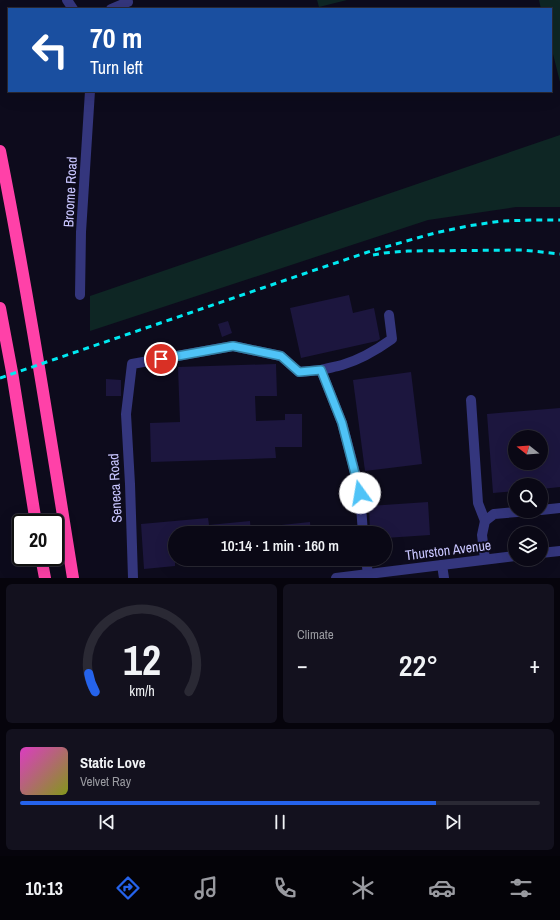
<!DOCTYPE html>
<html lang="en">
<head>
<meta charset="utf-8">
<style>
  :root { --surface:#0a0815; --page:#13111e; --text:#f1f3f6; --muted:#999aa0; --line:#2a2934; --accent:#2563eb }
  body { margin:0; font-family:"Archivo Narrow",sans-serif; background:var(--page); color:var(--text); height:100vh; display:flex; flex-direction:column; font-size:15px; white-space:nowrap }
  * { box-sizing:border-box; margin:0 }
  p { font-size:13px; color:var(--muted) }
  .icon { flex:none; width:22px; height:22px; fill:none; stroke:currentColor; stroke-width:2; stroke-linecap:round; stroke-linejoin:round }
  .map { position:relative; height:578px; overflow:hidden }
  .sheet { display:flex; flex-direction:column; gap:6px; padding:6px; background:#06040c; flex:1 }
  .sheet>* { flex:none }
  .guide { position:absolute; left:8px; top:8px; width:544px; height:84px; border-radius:0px; box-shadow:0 4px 16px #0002,0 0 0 1px var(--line); background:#1a4fa0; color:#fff; overflow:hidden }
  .needle { width:26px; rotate:287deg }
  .buttons { position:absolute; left:508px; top:430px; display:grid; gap:8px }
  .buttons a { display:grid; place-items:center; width:40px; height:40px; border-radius:50%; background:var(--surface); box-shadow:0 4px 16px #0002,0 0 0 1px var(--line); font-size:20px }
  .speed { position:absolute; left:12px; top:514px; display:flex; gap:8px; font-size:20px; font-weight:700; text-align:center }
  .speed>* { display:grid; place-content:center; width:52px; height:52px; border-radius:50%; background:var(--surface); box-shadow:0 4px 16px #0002,0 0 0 1px var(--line); line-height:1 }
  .speed .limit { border:2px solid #111; border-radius:6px; background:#fff; color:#111 }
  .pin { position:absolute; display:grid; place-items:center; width:34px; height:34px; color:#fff; margin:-17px; border:2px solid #fff; border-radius:50%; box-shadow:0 1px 4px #0007 }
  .me { position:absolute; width:44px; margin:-22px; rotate:347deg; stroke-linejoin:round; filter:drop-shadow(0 0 3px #0008) }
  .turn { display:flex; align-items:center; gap:14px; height:84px; padding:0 16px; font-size:18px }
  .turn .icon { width:52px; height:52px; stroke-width:2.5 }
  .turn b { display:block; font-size:28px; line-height:34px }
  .big { font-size:30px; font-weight:600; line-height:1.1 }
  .sheet .card { flex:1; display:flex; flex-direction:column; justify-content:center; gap:6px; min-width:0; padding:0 14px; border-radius:6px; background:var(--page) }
  .sheet .dial { align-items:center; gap:0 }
  .dial svg { height:104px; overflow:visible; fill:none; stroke:var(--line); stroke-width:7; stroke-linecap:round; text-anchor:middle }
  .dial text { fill:var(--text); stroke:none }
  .song { display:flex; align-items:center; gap:12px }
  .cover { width:48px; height:48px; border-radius:6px; background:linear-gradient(135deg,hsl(310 70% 55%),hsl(70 70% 35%)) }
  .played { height:4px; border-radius:2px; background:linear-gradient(90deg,var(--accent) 80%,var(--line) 80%) }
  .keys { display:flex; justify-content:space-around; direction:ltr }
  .heat { display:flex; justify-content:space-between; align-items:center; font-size:22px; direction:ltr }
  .sheet .tiles { flex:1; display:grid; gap:6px; grid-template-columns:1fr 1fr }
  .card:last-child { grid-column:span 2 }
  .trip { position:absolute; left:168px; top:526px; width:224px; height:40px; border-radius:20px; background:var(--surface); box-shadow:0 4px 16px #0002,0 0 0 1px var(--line); font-weight:600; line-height:40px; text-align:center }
  .tabs { display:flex; height:64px; justify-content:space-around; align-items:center; background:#040308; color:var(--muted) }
  .tabs .icon { width:28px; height:28px }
  .tabs .active { color:var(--accent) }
  .tabs b { font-size:18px; color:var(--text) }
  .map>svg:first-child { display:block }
</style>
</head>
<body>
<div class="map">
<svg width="560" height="578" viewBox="0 0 560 578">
  <rect width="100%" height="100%" fill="#0d0b1c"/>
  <g fill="#0e2624">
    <path d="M317 0H347L319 7Z"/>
    <path d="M539 0H560V82L551 46V9H541Z"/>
    <path d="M560 135V207H516L428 220 90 331V296Z"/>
  </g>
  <g fill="#1c163e" fill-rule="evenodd">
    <path d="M349 295 353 313 374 308 380 339 377 341 301 358 290 308Z"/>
    <path d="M228 321 232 333 222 337 218 324Z"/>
    <path d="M276 364 277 396H255L256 421 285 420V414H302V447H275L276 458 151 462 150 423 180 422 178 367Z"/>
    <path d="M411 372 422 464 365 471 353 380Z"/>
    <path d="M106 379 121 380V396H106Z"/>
    <path d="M560 408V487L541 489V485H515V491L493 493 487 414ZM515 437H541V463H515Z"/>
    <path d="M428 502 430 535 385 538V533H370L369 506Z"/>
    <path d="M208 518 209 525 250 521 251 533H175V566L144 569 141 524Z"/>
    <path d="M310 522 311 533H272V526Z"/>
  </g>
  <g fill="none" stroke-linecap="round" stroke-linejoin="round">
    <g stroke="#34367d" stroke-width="10">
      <path d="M67 0 73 9"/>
      <path d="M111 9 128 2"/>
      <path d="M80 295 81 232 90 91"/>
      <path d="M321 370C328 368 335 367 342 365 359 360 378 349 392 339L389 315"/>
      <path d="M471 400 478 503 485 521"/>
      <path d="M541 510 560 508"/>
      <path d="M541 553 560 551"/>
      <path d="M366 559 368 574"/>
      <path d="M485 559 482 535 485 521 494 514 529 511"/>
      <path d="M442 565 444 578"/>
      <path d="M133 578 130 484 126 414 132 364 233 346 281 356 299 372 321 370 342 423 351 457 360 493 363 533"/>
      <path d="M336 578 515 556"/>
    </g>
    <g stroke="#ff41a8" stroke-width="12">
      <path d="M0 151C28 292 50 435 73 578"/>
      <path d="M0 308 12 372 36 523"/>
      <path d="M41 557 45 578"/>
    </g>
    <g stroke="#00e9f1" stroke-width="3" stroke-dasharray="6 5" stroke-linecap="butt">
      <path d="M373 255 384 253 408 251 523 250 560 254"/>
      <path d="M0 378 312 271 371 251 435 233 468 226 501 221 532 220H560"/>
    </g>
  </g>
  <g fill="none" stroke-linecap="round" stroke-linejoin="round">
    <defs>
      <path id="route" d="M161 359 233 346 281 356 299 372 321 370 342 423 360 493"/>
    </defs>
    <use href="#route" stroke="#337fa1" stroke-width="10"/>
    <use href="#route" stroke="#4fc3f7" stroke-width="7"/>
  </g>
  <g text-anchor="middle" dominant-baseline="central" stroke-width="4" stroke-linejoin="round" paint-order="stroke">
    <g font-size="14" fill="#c9c6ff" stroke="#0d0b1c">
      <text transform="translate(70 192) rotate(-87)">Broome Road</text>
      <text transform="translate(115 488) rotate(-93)">Seneca Road</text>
      <text transform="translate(448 550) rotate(-7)">Thurston Avenue</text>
    </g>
  </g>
</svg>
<div class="buttons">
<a><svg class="needle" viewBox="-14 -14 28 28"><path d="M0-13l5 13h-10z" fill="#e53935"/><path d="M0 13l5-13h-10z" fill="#999aa0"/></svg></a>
<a><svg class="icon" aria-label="search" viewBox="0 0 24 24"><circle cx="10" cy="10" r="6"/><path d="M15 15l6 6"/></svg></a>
<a><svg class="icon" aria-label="layers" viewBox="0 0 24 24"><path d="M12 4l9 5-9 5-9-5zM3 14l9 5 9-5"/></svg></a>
</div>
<div class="speed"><div class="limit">20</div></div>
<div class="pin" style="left:161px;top:359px;background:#d93025"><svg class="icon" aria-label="arrive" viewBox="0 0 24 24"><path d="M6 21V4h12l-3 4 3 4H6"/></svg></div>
<svg class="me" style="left:360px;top:493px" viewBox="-20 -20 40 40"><circle r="19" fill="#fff"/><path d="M0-13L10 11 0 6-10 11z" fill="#4fc3f7"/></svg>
<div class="trip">10:14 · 1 min · 160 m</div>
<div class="guide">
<div class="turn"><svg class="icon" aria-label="left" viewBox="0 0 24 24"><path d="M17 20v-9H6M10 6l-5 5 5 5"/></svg><div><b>70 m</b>Turn left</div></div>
</div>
</div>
<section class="sheet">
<div class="tiles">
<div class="card dial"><svg viewBox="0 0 100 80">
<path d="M14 69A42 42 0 1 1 86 69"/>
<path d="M14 69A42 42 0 0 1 9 55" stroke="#2563eb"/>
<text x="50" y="56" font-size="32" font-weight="700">12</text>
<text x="50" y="72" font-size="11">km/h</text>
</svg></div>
<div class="card"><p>Climate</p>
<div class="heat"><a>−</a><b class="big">22°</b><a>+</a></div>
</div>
<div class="card">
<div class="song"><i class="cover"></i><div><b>Static Love</b><p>Velvet Ray</p></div></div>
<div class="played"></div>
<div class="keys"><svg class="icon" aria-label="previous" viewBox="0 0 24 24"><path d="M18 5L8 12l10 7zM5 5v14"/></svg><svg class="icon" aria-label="pause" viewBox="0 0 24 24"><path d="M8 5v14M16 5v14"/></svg><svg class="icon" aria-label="next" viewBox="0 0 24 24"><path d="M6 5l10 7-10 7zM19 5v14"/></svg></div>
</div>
</div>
</section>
<nav class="tabs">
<b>10:13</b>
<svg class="icon active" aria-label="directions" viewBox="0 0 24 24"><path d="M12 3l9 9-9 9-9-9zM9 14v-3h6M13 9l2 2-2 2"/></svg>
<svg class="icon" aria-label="music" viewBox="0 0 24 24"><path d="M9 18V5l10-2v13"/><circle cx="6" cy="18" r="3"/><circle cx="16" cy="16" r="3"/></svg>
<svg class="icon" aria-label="phone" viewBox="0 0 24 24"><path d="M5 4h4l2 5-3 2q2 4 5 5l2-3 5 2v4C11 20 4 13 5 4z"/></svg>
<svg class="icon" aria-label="climate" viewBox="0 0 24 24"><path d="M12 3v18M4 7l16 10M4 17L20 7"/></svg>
<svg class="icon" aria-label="car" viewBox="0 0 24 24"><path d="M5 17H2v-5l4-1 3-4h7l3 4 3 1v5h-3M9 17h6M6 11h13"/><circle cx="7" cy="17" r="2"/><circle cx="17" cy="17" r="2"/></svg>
<svg class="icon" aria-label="filters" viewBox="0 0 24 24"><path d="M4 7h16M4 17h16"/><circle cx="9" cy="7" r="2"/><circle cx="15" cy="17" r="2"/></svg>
</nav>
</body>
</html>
